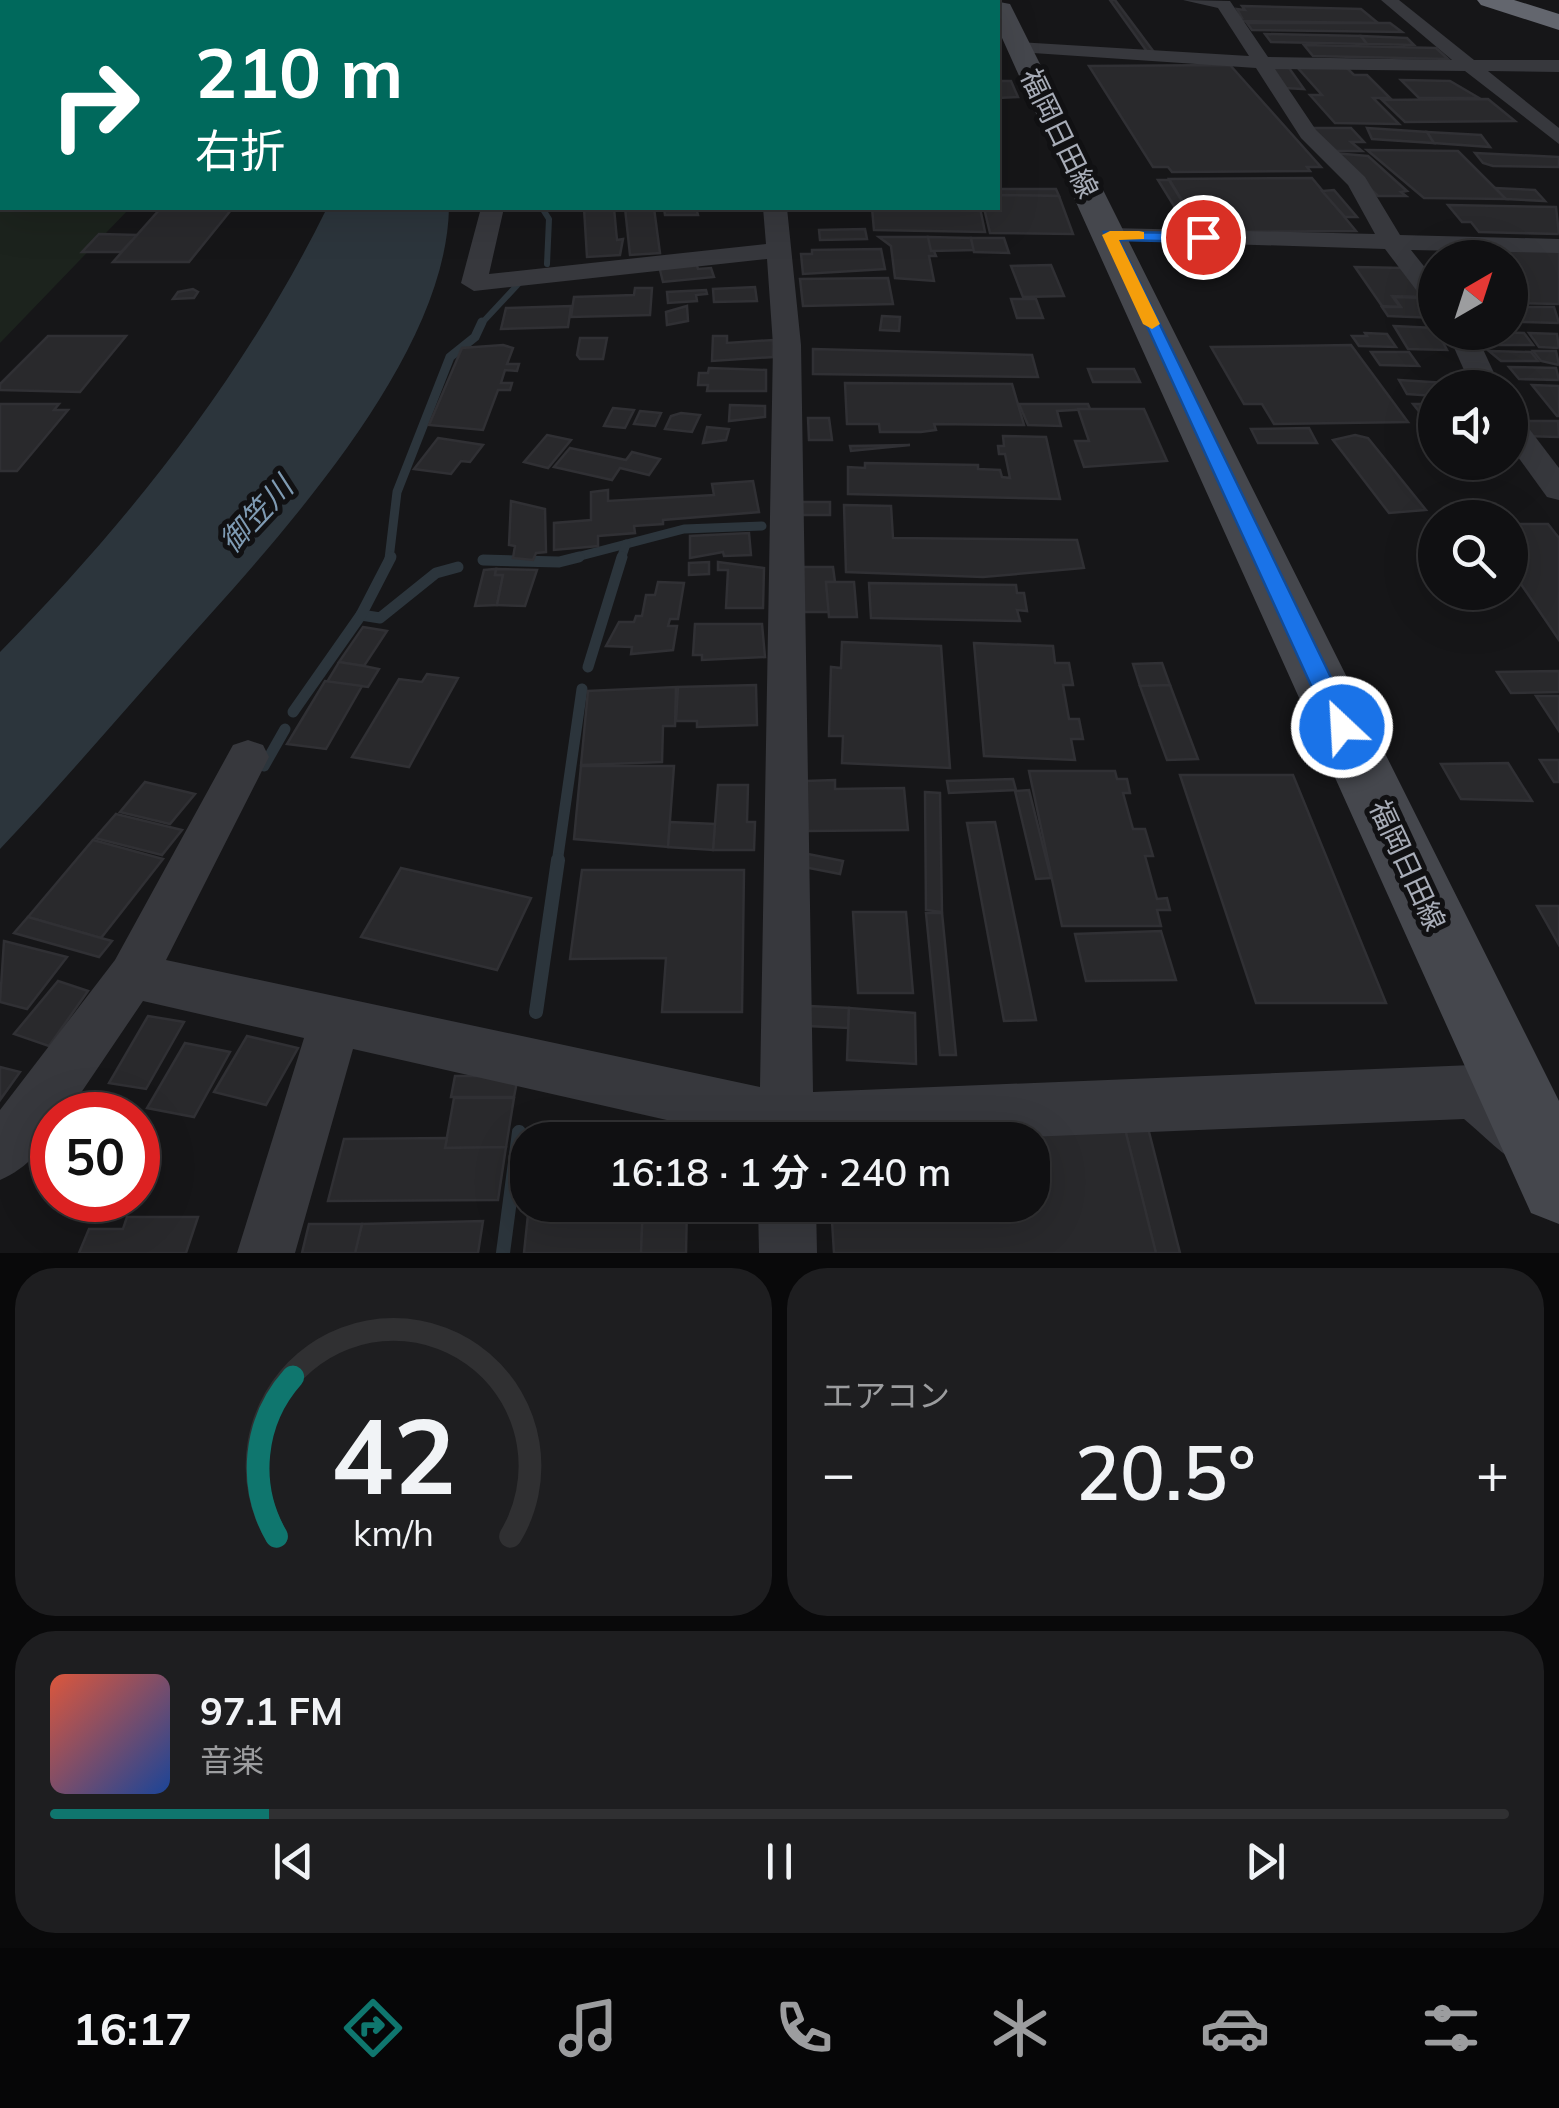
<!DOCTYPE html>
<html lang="ja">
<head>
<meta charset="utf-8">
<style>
  :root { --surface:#101012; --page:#1e1e20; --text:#f1f3f6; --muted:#9c9d9f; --line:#303032; --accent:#0f766e }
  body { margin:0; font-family:Mulish,"Noto Sans JP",sans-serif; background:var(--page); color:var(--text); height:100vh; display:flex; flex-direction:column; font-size:38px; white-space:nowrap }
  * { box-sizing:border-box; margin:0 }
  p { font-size:32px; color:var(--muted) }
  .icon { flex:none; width:55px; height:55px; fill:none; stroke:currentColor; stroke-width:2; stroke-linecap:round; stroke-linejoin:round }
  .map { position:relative; height:1253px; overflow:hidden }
  .panel { display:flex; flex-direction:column; gap:15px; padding:15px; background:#09090a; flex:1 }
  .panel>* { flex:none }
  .banner { position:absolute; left:0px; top:0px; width:1000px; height:210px; box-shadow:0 10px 40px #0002,0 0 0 2px var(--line); background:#00695c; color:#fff; overflow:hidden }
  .needle { width:65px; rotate:39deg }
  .buttons { position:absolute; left:1418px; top:240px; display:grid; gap:20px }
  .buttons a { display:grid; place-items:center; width:110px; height:110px; border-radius:50%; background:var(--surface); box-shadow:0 10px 40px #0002,0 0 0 2px var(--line); font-size:50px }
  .speed { position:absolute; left:30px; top:1092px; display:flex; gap:20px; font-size:50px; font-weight:700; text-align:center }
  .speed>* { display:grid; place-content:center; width:130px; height:130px; border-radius:50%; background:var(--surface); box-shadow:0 10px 40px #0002,0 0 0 2px var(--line); line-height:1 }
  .speed .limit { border:15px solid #d22; background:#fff; color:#111 }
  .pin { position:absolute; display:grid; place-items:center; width:85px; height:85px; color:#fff; margin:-42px; border:5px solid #fff; border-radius:50%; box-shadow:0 2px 10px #0007 }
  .me { position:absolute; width:110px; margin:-55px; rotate:335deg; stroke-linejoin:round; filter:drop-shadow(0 0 8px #0008) }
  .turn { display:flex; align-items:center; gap:35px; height:210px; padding:0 30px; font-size:45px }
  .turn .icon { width:130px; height:130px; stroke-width:2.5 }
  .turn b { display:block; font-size:70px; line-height:85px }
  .big { font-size:75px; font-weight:600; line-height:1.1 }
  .panel .tile { flex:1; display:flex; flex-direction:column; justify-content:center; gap:15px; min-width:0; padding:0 35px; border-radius:40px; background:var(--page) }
  .panel .dial { align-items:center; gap:0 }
  .dial svg { height:260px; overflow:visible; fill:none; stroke:var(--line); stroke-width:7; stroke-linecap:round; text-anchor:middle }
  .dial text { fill:var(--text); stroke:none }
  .song { display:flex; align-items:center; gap:30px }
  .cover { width:120px; height:120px; border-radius:15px; background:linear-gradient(135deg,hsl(10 70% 55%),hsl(220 70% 35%)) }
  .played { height:10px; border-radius:5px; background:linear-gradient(90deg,var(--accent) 15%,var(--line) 15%) }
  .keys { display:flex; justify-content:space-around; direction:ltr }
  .heat { display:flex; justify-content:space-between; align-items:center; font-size:55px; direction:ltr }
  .panel .tiles { flex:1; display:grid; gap:15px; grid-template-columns:1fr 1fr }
  .tile:last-child { grid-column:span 2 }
  .trip { position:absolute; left:510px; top:1122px; width:540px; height:100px; border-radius:40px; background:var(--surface); box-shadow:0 10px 40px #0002,0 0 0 2px var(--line); font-weight:600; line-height:100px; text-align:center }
  .dock { display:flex; height:160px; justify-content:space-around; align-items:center; background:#060607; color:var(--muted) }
  .dock .icon { width:70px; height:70px }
  .dock .current { color:var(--accent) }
  .dock b { font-size:45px; color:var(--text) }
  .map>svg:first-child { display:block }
</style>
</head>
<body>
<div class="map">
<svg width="1559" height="1253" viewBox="0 0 1559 1253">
  <rect width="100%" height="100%" fill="#161618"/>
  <path fill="#1c231d" d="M0 164 2 208H130L0 343Z"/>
  <path fill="#2c353c" d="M327 208H449C446 362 271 546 172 657 115 721 59 787 0 849V652C131 519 244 376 327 208Z"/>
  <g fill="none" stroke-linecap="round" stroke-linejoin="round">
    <g stroke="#2c353c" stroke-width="6">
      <path d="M542 208 549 219 547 264"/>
      <path d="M481 324 522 280"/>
    </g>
    <g stroke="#2c353c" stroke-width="9">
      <path d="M389 559 397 492 450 357 475 337 482 322"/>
      <path d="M569 559 684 529 762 526"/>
      <path d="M621 559 626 544"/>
    </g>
    <g stroke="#2c353c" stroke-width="11">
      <path d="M483 560 559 562 579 557"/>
      <path d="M361 615 380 618 436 573 458 567"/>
      <path d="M588 667 622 557"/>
      <path d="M293 712 361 615 391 557"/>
      <path d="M264 766 285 729"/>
      <path d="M557 863 582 689"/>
    </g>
    <g stroke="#2c353c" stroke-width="14">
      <path d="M536 1012 558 860"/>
      <path d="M503 1253 519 1132"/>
    </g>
  </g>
  <g fill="#29292c" stroke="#303034" stroke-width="2.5">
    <path d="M1110 0H1115L1154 52 1148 53Z"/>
    <path d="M1242 6 1361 9 1378 23 1238 21 1237 18H1242L1237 9 1245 10Z"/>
    <path d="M1247 23H1390L1402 32 1252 30Z"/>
    <path d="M1265 34 1361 36 1367 44 1271 42Z"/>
    <path d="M1361 36 1407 38 1414 45 1367 44Z"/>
    <path d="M1304 45 1436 48 1448 59 1313 56Z"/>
    <path d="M1230 65 1321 167H1307L1310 171 1172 172 1168 167H1153L1089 66Z"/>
    <path d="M1297 67 1347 68 1354 75H1367L1390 98H1373L1399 124 1335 123 1310 95H1322Z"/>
    <path d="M1270 68H1289L1304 89 1285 88Z"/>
    <path d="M1401 80 1450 81 1479 98H1419Z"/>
    <path d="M998 81H1011L1018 97 998 98Z"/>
    <path d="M1488 99 1515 121 1405 122 1382 100Z"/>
    <path d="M1312 128H1351L1364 142H1351L1362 151H1332Z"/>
    <path d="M1367 128 1427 132 1434 143 1372 139Z"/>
    <path d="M1427 132 1481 135 1490 147 1434 143Z"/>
    <path d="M1367 150 1458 151 1506 199 1424 198Z"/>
    <path d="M1333 153 1368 156 1407 191 1401 192 1406 196H1378Z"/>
    <path d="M1475 153 1559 157V167L1493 166 1483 163Z"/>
    <path d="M1312 178 1356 231 1201 232 1169 179Z"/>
    <path d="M1158 180H1169L1201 232H1190Z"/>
    <path d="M1495 188 1535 190 1545 201 1506 199Z"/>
    <path d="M998 189H1056L1059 196 998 195Z"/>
    <path d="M1334 190 1357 217H1345L1322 191Z"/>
    <path d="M998 195 1059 196 1073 234 990 233 984 208H998Z"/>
    <path d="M1448 205 1556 207 1559 234 1479 232 1471 222H1462Z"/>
    <path d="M584 208H614L617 240 623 239 620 255 587 257Z"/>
    <path d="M625 208H654L660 253 630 255Z"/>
    <path d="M664 208H696L698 215H665Z"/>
    <path d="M872 208H980L985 232 874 230Z"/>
    <path d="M160 209 231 210 189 262H113Z"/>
    <path d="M865 229 867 239 820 240 819 230Z"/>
    <path d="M99 234 137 235 121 252H82Z"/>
    <path d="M879 237H928L936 256H929L934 281 895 278 891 246Z"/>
    <path d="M928 237 971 238 974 250 931 251Z"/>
    <path d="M971 238H1004L1009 253 974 252Z"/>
    <path d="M881 249 885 269 803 274 801 254H812V250Z"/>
    <path d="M1449 249 1559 251V304L1510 303V258H1456Z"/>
    <path d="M696 263 698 269 711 268 714 277 663 282 659 266Z"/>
    <path d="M1051 265 1064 296 1023 297 1011 266Z"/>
    <path d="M1355 267 1403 268 1424 297 1392 296 1400 307 1382 306Z"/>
    <path d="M888 278 893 304 803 306 800 279Z"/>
    <path d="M755 287 757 301 714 302 713 289Z"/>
    <path d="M635 288H652L650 315 571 317 574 297 634 295Z"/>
    <path d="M193 289 198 292 194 298 173 299 178 292Z"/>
    <path d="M706 290 707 294 696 295 697 301 668 303 667 292Z"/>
    <path d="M1394 297 1425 298 1435 318 1388 316 1382 307H1401Z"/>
    <path d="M1011 299H1036L1043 318H1017Z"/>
    <path d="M571 306 568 327 501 329 506 308Z"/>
    <path d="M687 306 688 321 667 325 666 312Z"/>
    <path d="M1511 307H1554L1559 323 1523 322Z"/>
    <path d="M882 316 900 317 899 331 880 330Z"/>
    <path d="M1394 326 1435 328 1447 350 1408 349Z"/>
    <path d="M1483 332 1524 333 1533 345H1488Z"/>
    <path d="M1365 333 1387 334 1396 347 1359 346 1352 336H1367Z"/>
    <path d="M1529 333 1557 334 1559 348 1539 347Z"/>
    <path d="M48 336H126L80 392 0 390V384Z"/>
    <path d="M713 336H727V343L773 340V357L712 361Z"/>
    <path d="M580 338H607L603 359H580L577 355Z"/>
    <path d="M503 345 513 348 507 364H519L517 371 505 370 501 383H512L510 390H498L483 430 429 425 462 348Z"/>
    <path d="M1351 345 1408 422 1274 424 1262 404H1244L1211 347Z"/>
    <path d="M813 349 1032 355 1038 377 813 374Z"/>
    <path d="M1489 351 1531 352 1538 361H1501Z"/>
    <path d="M1533 351H1556L1559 365 1541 361Z"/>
    <path d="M1371 352H1409L1419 366 1380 365Z"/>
    <path d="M1509 367 1556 368 1559 380 1519 379Z"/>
    <path d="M709 368 766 370V391H707L708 385H698L699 373H708Z"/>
    <path d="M1088 369H1134L1140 382H1093Z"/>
    <path d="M1399 380 1463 384 1465 388H1435V396L1407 394Z"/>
    <path d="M845 383 1012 384 1024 425 934 424 936 430 921 432H880L879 424H847Z"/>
    <path d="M1532 385 1559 386V416H1557Z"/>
    <path d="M0 404H59L54 410H68L17 471H0Z"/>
    <path d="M1019 404H1088L1090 409 1057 411 1061 426 1028 425Z"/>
    <path d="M1413 404H1435V423L1429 424Z"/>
    <path d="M730 405 765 406V417L729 421Z"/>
    <path d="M613 408 634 410 625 428 604 426Z"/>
    <path d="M1078 409H1144L1167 461 1084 467 1075 441H1089Z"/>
    <path d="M640 411 661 413 655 426 634 424Z"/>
    <path d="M681 413 700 415 692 432 665 429 671 416Z"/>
    <path d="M808 418H829L832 440H809Z"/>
    <path d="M1513 421H1558L1559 437 1525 436Z"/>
    <path d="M707 427 729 429 726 440 703 443Z"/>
    <path d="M1309 428 1317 443H1258L1251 429Z"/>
    <path d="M547 435 571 440 548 468 524 462Z"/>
    <path d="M1355 435 1368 438 1426 510 1389 513 1333 440Z"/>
    <path d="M1003 436 1046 437 1060 499 848 494V467L865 468V463L978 465V469L1000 470 1002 477 1010 478 1005 454H999L998 446H1004Z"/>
    <path d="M438 438 483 445 470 462 461 461 451 474 414 469Z"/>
    <path d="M910 445 851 451 850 446Z"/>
    <path d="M570 448 626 460 632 452 660 459 649 475 620 468 612 480 554 467Z"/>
    <path d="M753 481 759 512 663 520V524L634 526 635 533 598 536V546L554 550V523L591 520V492L608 490V501L714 495 712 484Z"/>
    <path d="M511 501 545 509 546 552 536 553 533 560 513 558 515 546 509 545Z"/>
    <rect x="799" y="502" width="31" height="13"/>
    <path d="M844 505 891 506 893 538 1077 540 1084 568 983 577 846 572Z"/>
    <path d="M1510 524H1548L1559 538V640L1510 568Z"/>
    <path d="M749 533 751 555 724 556 723 552 690 558V536Z"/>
    <path d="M709 562V574L689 575V563Z"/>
    <path d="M718 562 764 568 763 608H726L728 570H718Z"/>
    <path d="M797 567H833L835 582H826L829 612H798Z"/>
    <path d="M496 569 495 575H503L497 605 475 606 484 570Z"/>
    <path d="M496 569 537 570 525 606 497 605 503 575H495Z"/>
    <path d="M658 582 684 583 678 619H670L668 626H677L673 650 631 654 632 647 606 646 619 622H634L636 616H642L646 595H655Z"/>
    <path d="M826 582H854L857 617H829Z"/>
    <path d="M869 583 1016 585 1017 593H1024L1027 611 1017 610 1020 621 871 618Z"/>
    <path d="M695 624H762L765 657 702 660V655H693Z"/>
    <path d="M363 627 387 631 364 666 339 662Z"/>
    <path d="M842 642 941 646 950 768 842 763 843 736H829L831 667 841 668Z"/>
    <path d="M974 643 1053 646 1055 663H1069L1073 685H1063L1069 719H1079L1083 739H1071L1075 760 984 756Z"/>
    <path d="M339 662 364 666 379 669 368 687 327 682Z"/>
    <path d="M1162 663 1170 685 1140 686 1133 664Z"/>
    <path d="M1559 671V692L1511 693 1497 672Z"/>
    <path d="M427 674 458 678 409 767 352 757 399 679 422 682Z"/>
    <path d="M325 681 362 686 326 749 287 744Z"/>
    <path d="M756 685 757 725 697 727V721H676L678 687Z"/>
    <path d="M1170 685 1198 759 1167 760 1140 686Z"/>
    <path d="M676 687 675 726H663L662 762 581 765 588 691Z"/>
    <path d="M1536 696H1559V731Z"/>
    <path d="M1540 760H1559V782H1554Z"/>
    <path d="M1508 763 1532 801 1461 799 1441 764Z"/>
    <path d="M581 766H674L668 847 574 839Z"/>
    <path d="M1029 771H1115L1117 779H1127L1130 793H1123L1133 829H1145L1153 856H1145L1157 899 1167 898 1170 910H1157L1161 926H1062Z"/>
    <path d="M1180 775H1293L1386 1003H1256Z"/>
    <path d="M1013 779 1016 790 949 793 947 781Z"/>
    <path d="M835 780V789L904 788 908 830 808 831 806 781Z"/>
    <path d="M145 782 195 794 170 824 120 812Z"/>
    <path d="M718 785H748L747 822H755L754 850H713Z"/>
    <path d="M1029 790 1051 878 1036 879 1015 791Z"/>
    <path d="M925 792 940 793 942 912 926 910Z"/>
    <path d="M116 814 182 830 162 855 95 838Z"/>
    <path d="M670 822 715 824 713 850 668 847Z"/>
    <path d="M995 822 1036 1020 1004 1021 967 823Z"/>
    <path d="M93 840 163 859 101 938 28 917Z"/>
    <path d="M808 854 843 861 840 874 804 867Z"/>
    <path d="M401 868 531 898 497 970 361 937Z"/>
    <path d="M582 870H744L742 1012H662L666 958 570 959Z"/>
    <path d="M1537 906H1559V945Z"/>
    <path d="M853 912H906L913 993H858Z"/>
    <path d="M926 913H942L956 1055H940Z"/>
    <path d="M28 917 101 938 112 941 99 957 14 933Z"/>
    <path d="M1161 931 1176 980 1086 981 1075 934Z"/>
    <path d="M4 941 67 957 27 1009 0 1002Z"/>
    <path d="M58 981 88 991 49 1046 14 1034Z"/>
    <path d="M809 1006 849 1008 848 1028 808 1026Z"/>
    <path d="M849 1008 915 1013 916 1064 847 1060Z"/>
    <path d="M148 1016 184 1022 146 1089 109 1083Z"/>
    <path d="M247 1036 298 1048 266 1105 214 1092Z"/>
    <path d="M185 1043 230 1052 194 1117 147 1108Z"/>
    <path d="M0 1067 20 1072 0 1100Z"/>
    <path d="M519 1071 514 1097H451L455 1076H501Z"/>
    <path d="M454 1098H514L506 1147 445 1148Z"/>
    <path d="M81 1099 95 1115H66L64 1113Z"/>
    <path d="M647 1122 646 1140H537L539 1126Z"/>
    <path d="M1148 1128 1180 1253H1156L1125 1129Z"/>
    <path d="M1125 1129 1156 1253H834L831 1205H1032V1140H830Z"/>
    <path d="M447 1138 445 1148 506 1147 498 1200 328 1201 344 1139Z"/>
    <path d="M52 1140V1200H59L55 1204 37 1179 43 1173 38 1166 46 1160 40 1151Z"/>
    <path d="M529 1205H643L641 1253H524Z"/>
    <path d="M643 1205H687L686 1253H641Z"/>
    <path d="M127 1217H198L186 1253H79L89 1229H123Z"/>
    <path d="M483 1221 478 1253H355L362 1224Z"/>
    <path d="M309 1224H362L355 1253H302Z"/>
  </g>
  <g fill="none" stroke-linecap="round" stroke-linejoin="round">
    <g fill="#37383d" fill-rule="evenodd">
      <path d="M328 0H345L346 2H330Z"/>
      <path d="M535 0H593V1L534 2Z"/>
      <rect x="761" y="0" width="16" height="2"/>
      <path d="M1183 0 1230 1 1268 57 1452 60 1381 0H1399L1474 60H1559V72L1488 71 1559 128V144L1465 71 1275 69 1316 130 1365 177 1400 235 1559 239V253L1411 250 1435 280V305L1426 303 1385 249 1101 240 1098 235 1101 230 1110 228 1375 234 1348 185 1301 138 1256 68 1018 52 1009 47 1018 42 1249 56 1218 8Z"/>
      <path d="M481 208H504L489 274 766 244 763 208H787L801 345 813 1092 1473 1065 1492 1073 1550 1120 1559 1118V1174C1521 1178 1492 1142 1464 1119L957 1140H755L353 1049 295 1253H237L304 1038 143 1001 66 1115H52C52 1144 26 1169 0 1180V1110L115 960 233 745 248 740 263 745 269 757 166 960 760 1087 773 345 767 259 474 291 461 283Z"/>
      <path d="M1447 332H1475L1501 388H1472Z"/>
      <path d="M1510 416 1521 418 1559 468V500L1547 497 1510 446Z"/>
      <path d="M758 1205H816L817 1253H759Z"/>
    </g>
    <path fill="#45474d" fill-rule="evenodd" d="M989 0 1010 4 1559 1101V1224L1531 1213 998 29V2Z"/>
    <path fill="#63666e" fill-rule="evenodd" d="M1477 0H1514L1559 14V30L1481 5Z"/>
  </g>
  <path fill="#1a73e8" stroke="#114b97" stroke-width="2.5" d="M1104 232 1203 233 1210 237 1203 242 1119 240 1355 727 1351 734 1342 736 1330 727Z"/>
  <path fill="#f59e0b" d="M1139 231 1144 232V239L1119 240 1160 324 1152 329 1143 324 1102 235 1110 231Z"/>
  <g text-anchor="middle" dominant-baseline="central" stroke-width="10" stroke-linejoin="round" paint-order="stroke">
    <g font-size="28" fill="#a8adb8" stroke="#111113">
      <text transform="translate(1060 133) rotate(64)">福岡日田線</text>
      <text transform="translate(1408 865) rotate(65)">福岡日田線</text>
    </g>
    <g font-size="30" font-style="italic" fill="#7f9bb3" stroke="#111113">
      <text transform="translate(256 514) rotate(-47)">御笠川</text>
    </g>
  </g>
</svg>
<div class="buttons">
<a><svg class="needle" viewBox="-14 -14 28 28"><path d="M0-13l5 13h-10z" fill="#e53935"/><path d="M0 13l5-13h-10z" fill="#9c9d9f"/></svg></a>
<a><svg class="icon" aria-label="sound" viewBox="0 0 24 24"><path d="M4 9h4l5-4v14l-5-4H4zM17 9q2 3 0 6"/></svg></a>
<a><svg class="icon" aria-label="search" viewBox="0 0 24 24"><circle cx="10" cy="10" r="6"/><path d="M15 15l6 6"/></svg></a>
</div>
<div class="speed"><div class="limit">50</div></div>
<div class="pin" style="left:1203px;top:237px;background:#d93025"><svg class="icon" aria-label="arrive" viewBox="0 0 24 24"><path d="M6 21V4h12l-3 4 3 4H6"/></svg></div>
<svg class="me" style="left:1342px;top:727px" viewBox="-20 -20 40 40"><circle r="17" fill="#1a73e8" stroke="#fff" stroke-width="3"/><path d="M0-11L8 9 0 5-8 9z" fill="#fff"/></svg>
<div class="trip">16:18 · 1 分 · 240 m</div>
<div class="banner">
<div class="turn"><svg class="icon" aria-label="right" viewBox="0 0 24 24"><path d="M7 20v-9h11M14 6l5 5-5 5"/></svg><div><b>210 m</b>右折</div></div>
</div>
</div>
<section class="panel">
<div class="tiles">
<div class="tile dial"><svg viewBox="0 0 100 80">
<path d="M14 69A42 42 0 1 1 86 69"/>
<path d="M14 69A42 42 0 0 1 19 20" stroke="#0f766e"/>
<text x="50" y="56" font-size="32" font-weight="700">42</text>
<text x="50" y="72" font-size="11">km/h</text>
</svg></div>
<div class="tile"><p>エアコン</p>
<div class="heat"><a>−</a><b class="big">20.5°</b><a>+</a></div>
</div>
<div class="tile">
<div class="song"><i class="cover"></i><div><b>97.1 FM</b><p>音楽</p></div></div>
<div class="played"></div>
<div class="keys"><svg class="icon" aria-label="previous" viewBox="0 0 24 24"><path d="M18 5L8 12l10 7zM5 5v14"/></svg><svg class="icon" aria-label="pause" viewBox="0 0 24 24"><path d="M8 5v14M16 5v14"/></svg><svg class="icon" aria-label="next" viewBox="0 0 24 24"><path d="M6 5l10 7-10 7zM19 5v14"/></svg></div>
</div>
</div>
</section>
<nav class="dock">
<b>16:17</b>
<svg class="icon current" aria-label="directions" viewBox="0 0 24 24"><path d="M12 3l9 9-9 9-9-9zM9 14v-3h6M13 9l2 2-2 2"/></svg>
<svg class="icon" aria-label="music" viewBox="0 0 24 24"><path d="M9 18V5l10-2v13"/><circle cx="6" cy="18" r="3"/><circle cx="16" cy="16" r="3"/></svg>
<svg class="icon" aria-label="phone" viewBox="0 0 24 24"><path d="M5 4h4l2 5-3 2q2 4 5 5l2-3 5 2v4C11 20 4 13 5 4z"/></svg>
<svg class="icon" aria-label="climate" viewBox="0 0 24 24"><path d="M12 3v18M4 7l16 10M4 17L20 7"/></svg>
<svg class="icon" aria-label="car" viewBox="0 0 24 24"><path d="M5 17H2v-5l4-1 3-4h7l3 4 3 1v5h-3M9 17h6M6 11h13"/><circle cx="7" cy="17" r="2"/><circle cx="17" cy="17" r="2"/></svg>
<svg class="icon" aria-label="filters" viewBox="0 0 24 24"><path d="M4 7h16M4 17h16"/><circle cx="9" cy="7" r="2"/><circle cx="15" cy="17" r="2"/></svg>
</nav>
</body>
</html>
